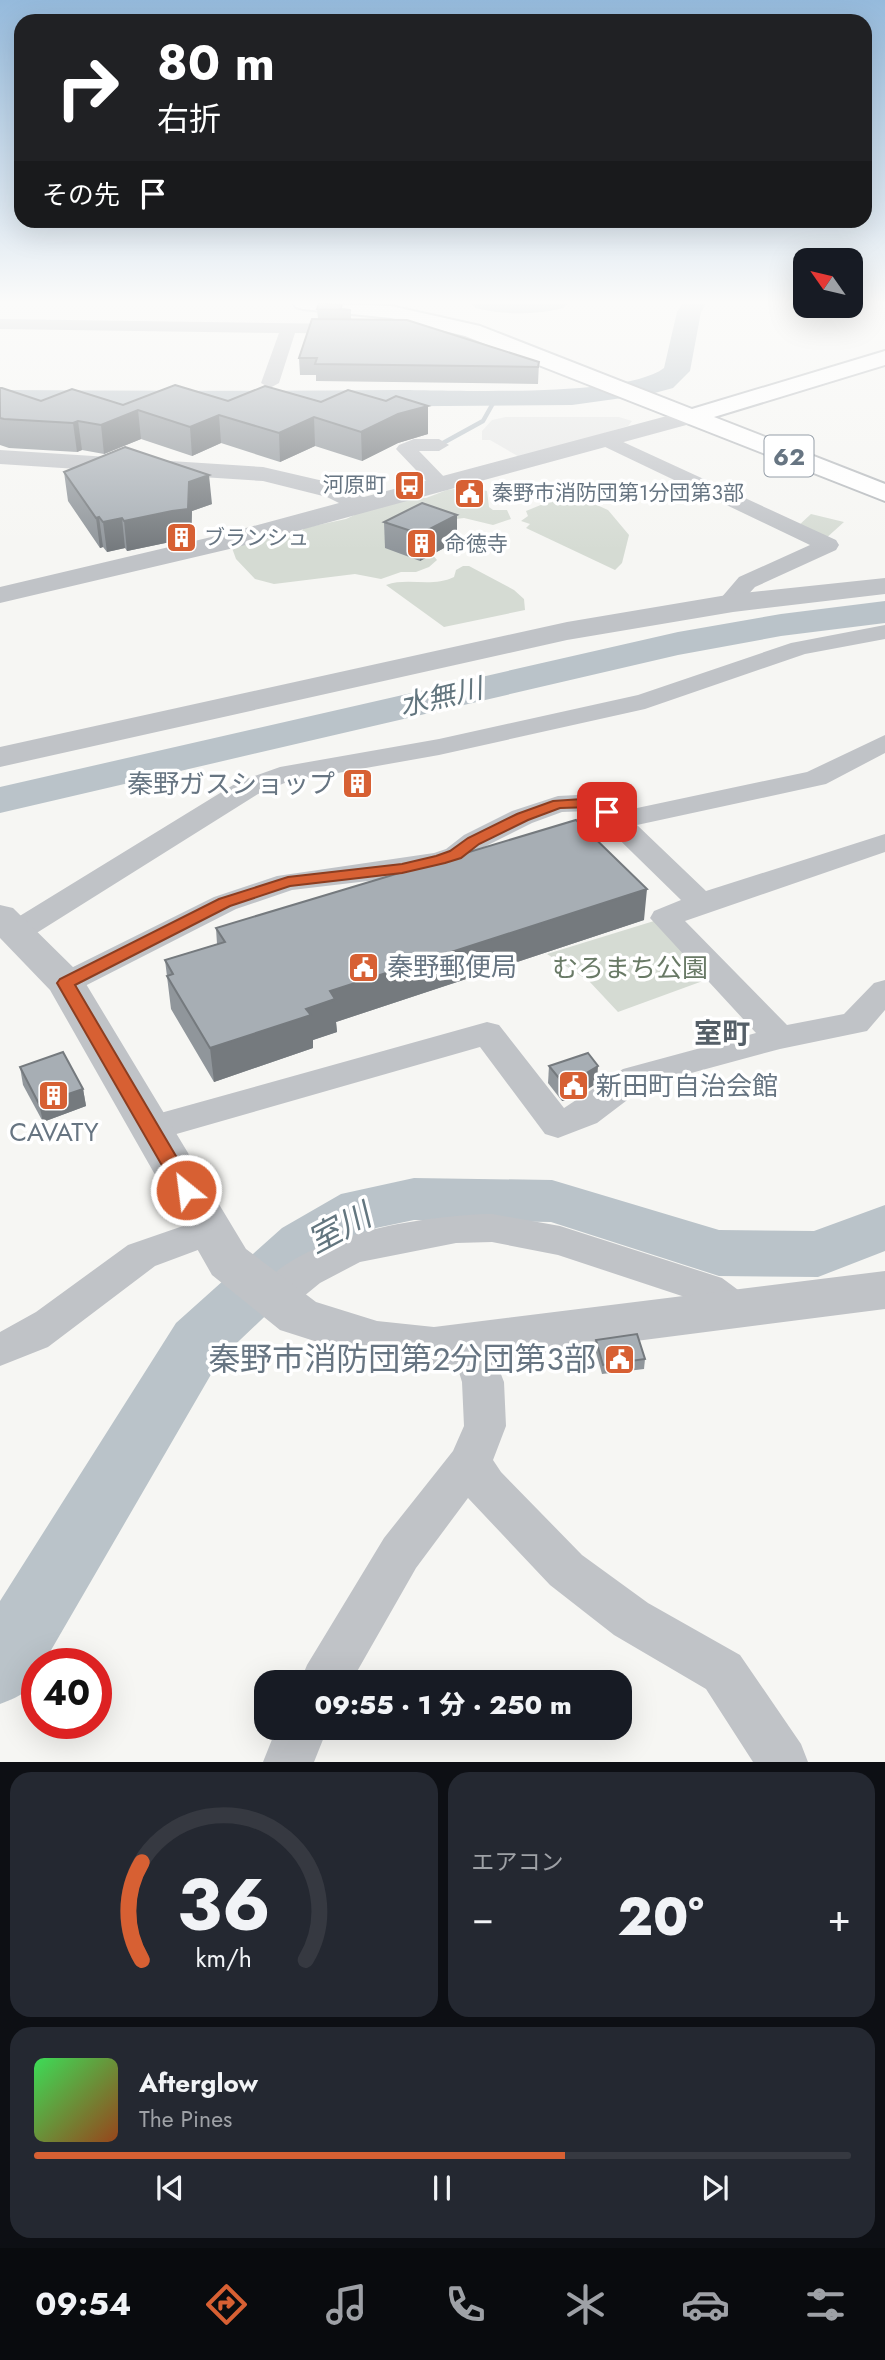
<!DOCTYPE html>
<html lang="ja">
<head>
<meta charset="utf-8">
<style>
  :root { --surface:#171b24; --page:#242831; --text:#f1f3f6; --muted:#9ea1a6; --line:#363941; --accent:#d76033 }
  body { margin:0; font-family:Jost,"Noto Sans JP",sans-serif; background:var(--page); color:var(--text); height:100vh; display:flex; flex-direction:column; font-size:26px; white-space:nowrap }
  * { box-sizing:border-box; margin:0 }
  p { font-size:23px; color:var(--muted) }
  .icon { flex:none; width:38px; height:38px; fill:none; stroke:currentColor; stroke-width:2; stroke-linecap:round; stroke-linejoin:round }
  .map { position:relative; height:1762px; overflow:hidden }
  .drawer { display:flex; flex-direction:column; gap:10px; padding:10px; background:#0d0f14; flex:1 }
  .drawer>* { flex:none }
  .top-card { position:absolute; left:14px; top:14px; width:858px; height:214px; border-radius:21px; box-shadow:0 7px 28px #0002; background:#202124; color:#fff; overflow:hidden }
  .needle { width:46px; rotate:304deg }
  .tools { position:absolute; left:793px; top:248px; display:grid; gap:14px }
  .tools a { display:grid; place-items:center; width:70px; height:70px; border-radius:14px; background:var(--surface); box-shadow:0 7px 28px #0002; font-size:35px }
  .speed { position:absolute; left:21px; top:1648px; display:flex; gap:14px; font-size:35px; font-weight:700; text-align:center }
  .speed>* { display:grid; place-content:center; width:91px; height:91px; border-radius:50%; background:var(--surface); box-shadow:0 7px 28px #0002; line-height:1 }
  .speed .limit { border:10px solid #d22; background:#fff; color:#111 }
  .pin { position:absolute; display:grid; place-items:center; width:60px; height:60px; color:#fff; margin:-30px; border-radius:14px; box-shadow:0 4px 10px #0006 }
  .me { position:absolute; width:77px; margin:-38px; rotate:331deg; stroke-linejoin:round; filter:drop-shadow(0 0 5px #0008) }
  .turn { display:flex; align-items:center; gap:24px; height:147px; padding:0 28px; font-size:32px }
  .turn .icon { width:91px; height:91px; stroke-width:2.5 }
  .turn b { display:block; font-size:49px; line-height:60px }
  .then { display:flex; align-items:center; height:66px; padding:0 28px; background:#0003; gap:14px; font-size:26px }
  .big { font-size:52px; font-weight:800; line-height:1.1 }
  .drawer .card { flex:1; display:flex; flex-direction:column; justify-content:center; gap:10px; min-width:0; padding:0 24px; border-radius:21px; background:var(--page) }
  .drawer .dial { align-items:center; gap:0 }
  .dial svg { height:182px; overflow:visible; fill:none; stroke:var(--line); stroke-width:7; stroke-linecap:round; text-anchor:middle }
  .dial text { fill:var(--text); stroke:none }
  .song { display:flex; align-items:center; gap:21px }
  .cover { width:84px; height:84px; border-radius:10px; background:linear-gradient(135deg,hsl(130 70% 55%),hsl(20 70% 35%)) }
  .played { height:7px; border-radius:4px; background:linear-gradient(90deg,var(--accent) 65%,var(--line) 65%) }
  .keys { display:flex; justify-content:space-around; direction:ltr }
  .heat { display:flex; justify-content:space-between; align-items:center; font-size:38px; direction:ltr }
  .drawer .tiles { flex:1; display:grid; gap:10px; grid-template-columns:1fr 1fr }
  .card:last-child { grid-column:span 2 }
  .trip { position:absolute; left:254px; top:1670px; width:378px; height:70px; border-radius:21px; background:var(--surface); box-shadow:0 7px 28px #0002; font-weight:800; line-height:70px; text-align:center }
  .tabs { display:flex; height:112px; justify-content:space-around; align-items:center; background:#090b0e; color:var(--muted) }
  .tabs .icon { width:49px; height:49px }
  .tabs .active { color:var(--accent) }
  .tabs b { font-size:32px; color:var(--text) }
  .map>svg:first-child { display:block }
</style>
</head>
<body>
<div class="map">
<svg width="885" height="1762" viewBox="0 0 885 1762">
  <rect width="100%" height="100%" fill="#f6f6f3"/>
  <path fill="#e7e8e7" d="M506 417H619L632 421 628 426 521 458 490 440H482V431L492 420Z"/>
  <g fill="#d5dbd3">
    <path d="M468 487 487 491 489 507 493 510H507L511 519 493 525 464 518 448 520 431 553 437 560 429 567 416 572H401L381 579 355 574 274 584 255 579 236 559 232 548 277 535 300 534 304 528 346 519 363 511 412 497 426 498 447 490Z"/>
    <path d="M570 493 608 510 629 535 622 563 615 570 526 528 530 524 521 521 528 516 526 511Z"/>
    <path d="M811 514 844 522 824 540 797 527Z"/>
    <path d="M463 566H469L514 590 524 599 525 610 444 627 386 585C409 577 431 588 454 577L456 570Z"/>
    <path d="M654 921 711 978 618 1012 589 981 547 954Z"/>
  </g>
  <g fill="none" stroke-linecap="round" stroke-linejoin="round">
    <path stroke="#bac3c9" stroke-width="4.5" d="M443 443 483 421 496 398"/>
    <g fill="#bac3c9" fill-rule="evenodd">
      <path d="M472 303H567L564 308C536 315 503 315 475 308Z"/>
      <path d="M683 303H707L701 312 690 371 673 388 651 394 572 405 192 408 0 406V390C133 391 265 391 398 390 453 390 625 398 664 368L677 312Z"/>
      <path d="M885 601V623L781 636 678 655 0 813V787L678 632 781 614Z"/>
      <path d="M414 1178 552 1180 719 1230 814 1231 885 1205V1251L818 1277 719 1276 551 1222 414 1220 376 1228 324 1260 220 1359 43 1664H37C37 1689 21 1696 0 1704V1601L176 1323 282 1228 341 1194Z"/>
    </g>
    <defs>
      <path id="primary" d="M293 303 391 306 480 326 692 409 885 351V365L714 417 885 484V501L465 336 391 318 303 309 296 307Z"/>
    </defs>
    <use href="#primary" stroke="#b3b7bb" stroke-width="4"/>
    <g fill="#c0c3c7" fill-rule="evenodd">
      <path d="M0 319 348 324 356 329 348 334 295 333 279 383 270 388 261 383 279 333 0 329Z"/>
      <path d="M608 435 836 540 839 545 836 550 755 587 744 599 741 608H725L721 598 739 577 810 545 601 445 598 441 601 437Z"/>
      <path d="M414 439H439L449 445 439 451H419L448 481 451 485 448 489H434L396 449 399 445Z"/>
      <path d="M885 625V639L805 654 645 709 439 755 287 782 258 794 27 939 16 941 5 939 1 932 5 925 238 782 280 767 439 739 638 695 791 643Z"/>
      <path d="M885 735V753L826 784 637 825 706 891 885 834V852L685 921 787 1025 844 1014 874 983 885 980V1010L867 1031 780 1049 647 1085 597 1123 558 1138 545 1134 480 1047 152 1141 139 1137 134 1128 139 1119 487 1022 499 1025 564 1108 623 1069 756 1033 650 918 654 911 681 900 590 811 562 812 532 823 484 847 466 861 450 866 402 877 292 890 236 909 77 990 66 993 55 990 50 983 55 976 214 897 277 876 434 853 446 849 464 835 512 811 558 796 597 794 607 796 623 811 807 772Z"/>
      <path d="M492 1214 560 1226 722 1278 749 1298 755 1309 749 1320 735 1325 721 1320 694 1300 558 1255 492 1242 456 1243 360 1262 320 1283 287 1310 273 1315 259 1310 253 1299C287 1235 426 1215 492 1214Z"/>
      <path d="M209 1217 222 1221 228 1231 222 1241 155 1266 48 1347 0 1366V1332L36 1312 128 1245Z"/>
      <path d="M470 1326 484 1331 504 1382 506 1426 493 1460 501 1472 582 1555 648 1603 740 1655 801 1744 808 1762H753L706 1689 614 1635 550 1585 468 1498 416 1568 351 1682H300L307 1665 384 1538 453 1451 464 1426 462 1382 450 1343 456 1331Z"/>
      <path d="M277 1727H328L314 1762H263Z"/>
    </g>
    <g fill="#c0c3c7" fill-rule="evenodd">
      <path d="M693 409 701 411 704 416 701 421 238 547 0 603V587L224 534 339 503 327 497 263 481 0 464V450L263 467 345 486 364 497Z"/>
      <path d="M885 578V594L733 612 567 640 0 767V747L567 622 733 594Z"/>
      <path d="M0 905 13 908 80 974 246 1249 316 1302 377 1321 434 1327 885 1271V1309L434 1367 377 1361 280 1330 212 1275 50 990 0 938Z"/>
    </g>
    <use href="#primary" fill="#fff" fill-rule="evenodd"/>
  </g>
  <g fill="#90969b">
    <path d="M342 305V309L351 310V320L539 362 538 384 316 381V375H300L299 358 318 319 317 309Z"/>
    <path d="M0 388 41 401 123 405 228 401 428 434 398 443 362 461 315 446 280 462 221 443 192 456 141 439 104 454 82 450 77 452 9 448 0 445Z"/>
    <path d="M64 472 212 504 192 511 191 539 175 541 127 551 125 548 107 552 103 547 100 548 68 501Z"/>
    <path d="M384 522 457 541 420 561 385 548Z"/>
    <path d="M644 920 336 1022 337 1032 313 1040V1048L214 1082 171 1009 165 960 217 944 216 928Z"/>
    <path d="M549 1066 597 1083 577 1096 562 1101 548 1083Z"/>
    <path d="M20 1067 83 1089 86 1106 43 1122 23 1085Z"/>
    <path d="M596 1340 645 1359 644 1369 602 1374 595 1349Z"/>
  </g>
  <g fill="#757a7e">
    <path d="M428 406V434L398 443 362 461 361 432 398 414Z"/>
    <path d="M138 410 141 439 104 454 101 425Z"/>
    <path d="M219 415 221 443 192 456 190 427Z"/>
    <path d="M314 417 315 446 280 462 279 433Z"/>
    <path d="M78 421 82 450 77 452 73 423Z"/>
    <path d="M209 475 212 504 192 511 191 539 175 541 127 551 124 521 189 482Z"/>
    <path d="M457 515V541L420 561V534Z"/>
    <path d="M99 517 103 547 100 548 96 518Z"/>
    <path d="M122 518 125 548 107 552 103 522Z"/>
    <path d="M647 889 644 920 336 1022 337 1032 313 1040V1048L214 1082 210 1048 306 1009 330 991Z"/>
    <path d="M598 1066 597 1083 577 1096 562 1101 563 1083Z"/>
    <path d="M83 1089 86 1106 43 1122 39 1104Z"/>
  </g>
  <g fill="#a7aeb4" stroke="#757a7e" stroke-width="2">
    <path d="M319 303 342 305 340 309 351 310 317 309Z"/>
    <path d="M312 319 407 320 539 362 538 367 315 364 317 358H299Z"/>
    <path d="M175 385 228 401 265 386 321 402 348 390 386 401 396 396 428 406 398 414 361 432 314 417 279 433 219 415 190 427 138 410 101 425 78 421 73 423 4 419 0 418V388H2L41 401 72 389 123 405Z"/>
    <path d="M125 447 209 475 189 482 188 509 172 511 124 521 122 518 103 522 99 517 96 518 64 472Z"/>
    <path d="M422 503 457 515 420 534 384 522Z"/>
    <path d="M576 820 647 889 330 991 335 999 306 1009 311 1015 210 1048 167 976 173 974 165 960 225 942 216 928Z"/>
    <path d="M63 1052 83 1089 39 1104 20 1067Z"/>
    <path d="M588 1053 598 1066 578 1078 563 1083 549 1066Z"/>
    <path d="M637 1334 645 1359 603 1365 596 1340Z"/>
  </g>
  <linearGradient id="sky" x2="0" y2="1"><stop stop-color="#95badc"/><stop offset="0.55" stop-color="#fbfbfa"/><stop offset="1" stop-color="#fbfbfa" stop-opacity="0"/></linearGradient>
  <rect width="885" height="550" fill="url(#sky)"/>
  <path fill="#d76033" stroke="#8c3e21" stroke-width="2" d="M597 798 602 799 615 812 613 815H602L593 807 560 808 528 820 479 844 461 858 445 863 402 873 290 886 230 906 75 985 196 1190 193 1195 186 1197 179 1195 57 983 60 979 219 899 288 877 402 864 436 856 450 851 468 838 517 814 553 801Z"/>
  <defs>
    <symbol id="bus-square" viewBox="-11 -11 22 22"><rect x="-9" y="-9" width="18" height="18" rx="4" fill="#d76033" stroke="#fff"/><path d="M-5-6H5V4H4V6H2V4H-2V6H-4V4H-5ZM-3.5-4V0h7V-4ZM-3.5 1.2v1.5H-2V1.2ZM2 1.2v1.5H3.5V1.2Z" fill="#fff"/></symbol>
    <symbol id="civic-square" viewBox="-11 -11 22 22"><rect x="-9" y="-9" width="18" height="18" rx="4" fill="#d76033" stroke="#fff"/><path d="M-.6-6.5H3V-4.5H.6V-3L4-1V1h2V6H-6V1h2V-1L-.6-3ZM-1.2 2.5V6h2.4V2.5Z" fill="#fff"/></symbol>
    <symbol id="building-square" viewBox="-11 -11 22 22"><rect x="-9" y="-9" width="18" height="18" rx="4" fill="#d76033" stroke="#fff"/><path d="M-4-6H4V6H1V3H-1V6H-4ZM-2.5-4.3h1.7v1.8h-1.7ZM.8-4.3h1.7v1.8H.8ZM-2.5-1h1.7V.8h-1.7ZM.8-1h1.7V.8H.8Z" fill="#fff"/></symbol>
  </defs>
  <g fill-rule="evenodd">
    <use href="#bus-square" x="392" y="468" width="35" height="35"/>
    <use href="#civic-square" x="452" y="476" width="35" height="35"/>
    <use href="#building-square" x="164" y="520" width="35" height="35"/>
    <use href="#building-square" x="404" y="526" width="35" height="35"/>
    <use href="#building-square" x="340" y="766" width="35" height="35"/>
    <use href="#civic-square" x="346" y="950" width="35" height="35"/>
    <use href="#civic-square" x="556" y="1068" width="35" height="35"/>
    <use href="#building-square" x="36" y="1078" width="35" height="35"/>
    <use href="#civic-square" x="602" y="1342" width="35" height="35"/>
  </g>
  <g text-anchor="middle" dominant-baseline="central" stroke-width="7" stroke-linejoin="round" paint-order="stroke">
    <g font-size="21" fill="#677582" stroke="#fff" text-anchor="start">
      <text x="386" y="485" text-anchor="end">河原町</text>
      <text x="492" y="493">秦野市消防団第1分団第3部</text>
      <text x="204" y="538">ブランシュ</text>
      <text x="445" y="544">命徳寺</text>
    </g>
    <rect fill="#fff" stroke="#959ea8" stroke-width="2" x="764.5" y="435.5" width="49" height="41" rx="5"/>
    <g font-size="24" font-weight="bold" fill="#677582">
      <text x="789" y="456">62</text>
    </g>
    <g font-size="26" fill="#677582" stroke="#fff" text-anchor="start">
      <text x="335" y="784" text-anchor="end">秦野ガスショップ</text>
      <text x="387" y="967">秦野郵便局</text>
      <text x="596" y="1086">新田町自治会館</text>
      <text x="54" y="1132" text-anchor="middle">CAVATY</text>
    </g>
    <g font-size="26" fill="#697a66" stroke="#fff">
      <text x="630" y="968">むろまち公園</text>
    </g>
    <g font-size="28" font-style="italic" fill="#63767f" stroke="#fff">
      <text transform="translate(441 697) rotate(-13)">水無川</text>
    </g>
    <g font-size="28" font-weight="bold" fill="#555f68" stroke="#fff">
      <text x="722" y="1033">室町</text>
    </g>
    <g font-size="32" fill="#677582" stroke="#fff" text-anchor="end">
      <text x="596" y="1359">秦野市消防団第2分団第3部</text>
    </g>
    <g font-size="33" font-style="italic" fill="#63767f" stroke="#fff">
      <text transform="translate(339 1228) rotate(-28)">室川</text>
    </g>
  </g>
</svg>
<div class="tools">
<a><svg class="needle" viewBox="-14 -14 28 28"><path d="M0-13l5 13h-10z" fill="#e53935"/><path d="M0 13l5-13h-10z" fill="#9ea1a6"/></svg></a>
</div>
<div class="speed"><div class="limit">40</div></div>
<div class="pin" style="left:607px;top:812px;background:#d93025"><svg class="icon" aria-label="arrive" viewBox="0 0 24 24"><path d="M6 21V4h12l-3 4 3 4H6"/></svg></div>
<svg class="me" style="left:186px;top:1190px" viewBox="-20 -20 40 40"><circle r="17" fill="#d76033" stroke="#fff" stroke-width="3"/><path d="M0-11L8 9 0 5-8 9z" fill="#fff"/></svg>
<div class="trip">09:55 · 1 分 · 250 m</div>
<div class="top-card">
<div class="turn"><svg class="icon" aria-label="right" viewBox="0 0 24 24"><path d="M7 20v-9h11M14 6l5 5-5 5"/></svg><div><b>80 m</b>右折</div></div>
<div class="then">その先<svg class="icon" aria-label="arrive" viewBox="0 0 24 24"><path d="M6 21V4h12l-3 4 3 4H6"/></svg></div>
</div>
</div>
<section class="drawer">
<div class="tiles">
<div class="card dial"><svg viewBox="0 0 100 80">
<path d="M14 69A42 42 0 1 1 86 69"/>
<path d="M14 69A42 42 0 0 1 14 26" stroke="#d76033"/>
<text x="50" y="56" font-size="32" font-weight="700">36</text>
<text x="50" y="72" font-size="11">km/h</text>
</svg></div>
<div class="card"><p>エアコン</p>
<div class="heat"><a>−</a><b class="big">20°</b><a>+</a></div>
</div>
<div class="card">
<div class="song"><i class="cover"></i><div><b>Afterglow</b><p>The Pines</p></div></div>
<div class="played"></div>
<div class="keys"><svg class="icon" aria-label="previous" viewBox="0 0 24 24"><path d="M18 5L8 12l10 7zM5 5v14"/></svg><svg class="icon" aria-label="pause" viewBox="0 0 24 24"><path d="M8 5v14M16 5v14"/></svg><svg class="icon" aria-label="next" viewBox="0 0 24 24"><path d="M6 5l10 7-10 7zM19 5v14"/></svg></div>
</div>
</div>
</section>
<nav class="tabs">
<b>09:54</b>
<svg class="icon active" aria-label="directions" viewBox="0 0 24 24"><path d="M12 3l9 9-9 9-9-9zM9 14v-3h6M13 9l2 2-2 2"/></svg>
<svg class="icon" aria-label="music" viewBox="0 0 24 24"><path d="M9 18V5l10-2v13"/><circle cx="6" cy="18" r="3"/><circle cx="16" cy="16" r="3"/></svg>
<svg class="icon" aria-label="phone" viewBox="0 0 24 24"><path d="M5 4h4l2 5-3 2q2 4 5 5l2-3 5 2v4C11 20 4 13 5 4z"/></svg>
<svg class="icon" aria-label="climate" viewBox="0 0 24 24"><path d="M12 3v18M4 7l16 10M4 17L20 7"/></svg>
<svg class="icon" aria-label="car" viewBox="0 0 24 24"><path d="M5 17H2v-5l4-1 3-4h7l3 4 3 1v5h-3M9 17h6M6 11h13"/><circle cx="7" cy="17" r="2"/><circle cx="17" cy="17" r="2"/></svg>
<svg class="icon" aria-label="filters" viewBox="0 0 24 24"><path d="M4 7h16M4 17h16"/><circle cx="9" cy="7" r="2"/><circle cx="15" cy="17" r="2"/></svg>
</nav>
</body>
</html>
